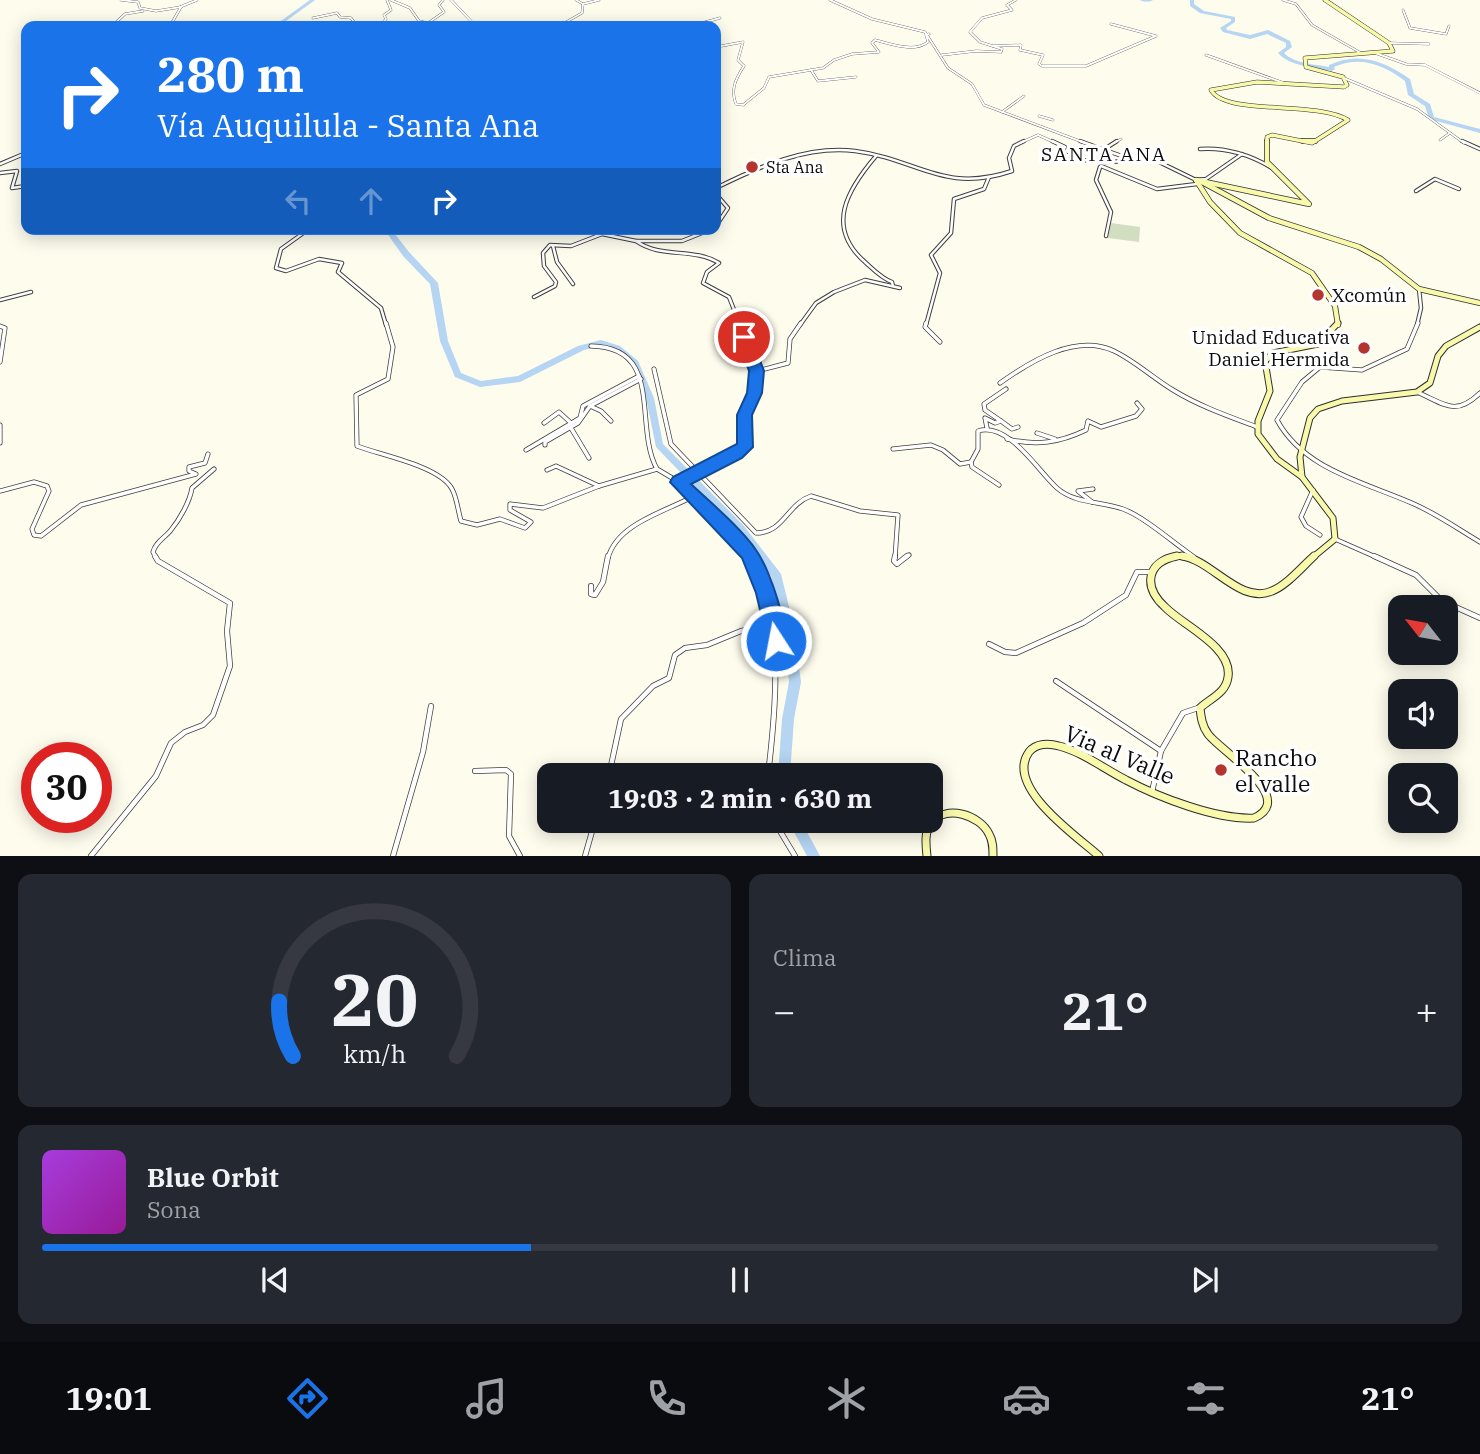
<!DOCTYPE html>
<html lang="es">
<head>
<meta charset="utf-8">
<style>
  :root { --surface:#171b24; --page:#242831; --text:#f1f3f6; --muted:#9ea1a6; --line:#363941; --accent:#1a73e8 }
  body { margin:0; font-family:"IBM Plex Serif",serif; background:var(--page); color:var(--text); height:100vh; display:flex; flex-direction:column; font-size:26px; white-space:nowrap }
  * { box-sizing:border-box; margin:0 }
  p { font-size:23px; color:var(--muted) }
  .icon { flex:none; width:38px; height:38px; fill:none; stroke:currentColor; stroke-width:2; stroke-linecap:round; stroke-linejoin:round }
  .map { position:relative; height:856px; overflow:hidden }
  .details { display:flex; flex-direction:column; gap:18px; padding:18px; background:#0d0f14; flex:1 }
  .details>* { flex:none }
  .hud { position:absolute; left:21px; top:21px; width:700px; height:214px; border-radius:14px; box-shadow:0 4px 18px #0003; background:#1a73e8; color:#fff; overflow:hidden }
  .needle { width:46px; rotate:301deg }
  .buttons { position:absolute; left:1388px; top:595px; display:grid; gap:14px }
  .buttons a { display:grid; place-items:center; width:70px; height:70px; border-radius:14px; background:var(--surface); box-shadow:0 4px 18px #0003; font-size:35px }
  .speed { position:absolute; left:21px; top:742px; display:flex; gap:14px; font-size:35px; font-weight:700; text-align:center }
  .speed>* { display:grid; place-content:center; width:91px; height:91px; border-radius:50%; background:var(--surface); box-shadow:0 4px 18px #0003; line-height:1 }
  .speed .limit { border:10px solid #d22; background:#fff; color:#111 }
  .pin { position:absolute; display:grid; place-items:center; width:60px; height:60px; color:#fff; margin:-30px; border:4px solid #fff; border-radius:50%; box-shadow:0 2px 7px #0007 }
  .me { position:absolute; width:77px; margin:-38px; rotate:349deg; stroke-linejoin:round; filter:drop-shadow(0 0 5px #0008) }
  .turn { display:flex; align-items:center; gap:24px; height:147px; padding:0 21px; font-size:32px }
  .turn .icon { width:91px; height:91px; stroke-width:2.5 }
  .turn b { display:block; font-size:49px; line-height:60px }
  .lanes { display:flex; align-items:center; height:66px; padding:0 21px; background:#0003; justify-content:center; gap:35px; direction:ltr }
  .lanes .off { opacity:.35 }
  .big { font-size:52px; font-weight:700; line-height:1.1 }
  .details .tile { flex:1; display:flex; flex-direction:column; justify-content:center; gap:10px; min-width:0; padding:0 24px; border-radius:14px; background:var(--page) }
  .details .dial { align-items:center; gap:0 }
  .dial svg { height:182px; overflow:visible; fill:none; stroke:var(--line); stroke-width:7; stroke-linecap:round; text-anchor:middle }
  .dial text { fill:var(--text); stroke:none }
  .song { display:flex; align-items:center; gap:21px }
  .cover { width:84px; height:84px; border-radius:10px; background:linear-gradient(135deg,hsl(280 70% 55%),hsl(300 70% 35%)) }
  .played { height:7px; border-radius:4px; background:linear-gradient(90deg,var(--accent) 35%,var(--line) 35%) }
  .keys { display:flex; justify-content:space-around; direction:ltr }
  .heat { display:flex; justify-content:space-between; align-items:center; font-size:38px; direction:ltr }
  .details .tiles { flex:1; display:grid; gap:18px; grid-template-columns:1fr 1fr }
  .tile:last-child { grid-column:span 2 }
  .trip { position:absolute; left:537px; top:763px; width:406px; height:70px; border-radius:14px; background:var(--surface); box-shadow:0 4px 18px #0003; font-weight:700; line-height:70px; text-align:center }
  .tabs { display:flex; height:112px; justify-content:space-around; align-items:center; background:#090b0e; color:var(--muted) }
  .tabs .icon { width:49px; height:49px }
  .tabs .on { color:var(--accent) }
  .tabs b { font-size:32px; color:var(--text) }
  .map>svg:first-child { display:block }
</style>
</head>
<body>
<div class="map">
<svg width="1480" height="856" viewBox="0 0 1480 856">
  <rect width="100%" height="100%" fill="#fefced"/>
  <path fill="#d1dec0" d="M1111 223 1140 227 1139 242 1108 238Z"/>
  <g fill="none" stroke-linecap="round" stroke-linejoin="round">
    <g fill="#b5d5f2" fill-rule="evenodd">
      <path d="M310 0H315L279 26H274Z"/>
      <path d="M1140 0H1153C1150 2 1143 2 1140 0Z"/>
      <path d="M1190 0H1194V4L1204 11 1235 17V22L1226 28 1227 30 1250 35 1268 30 1290 41 1292 47 1284 53C1295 64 1314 64 1329 67V65C1359 51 1384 61 1410 79L1414 94 1430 104 1434 117 1480 129V133L1429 119 1425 106 1408 95 1405 81C1384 65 1360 55 1334 67L1335 69 1332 71C1314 67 1291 67 1278 53L1286 47V43L1267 34 1250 39 1223 32 1220 28 1231 21V19L1200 13 1190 6Z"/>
      <path d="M384 229H391L409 252 438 283 448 341 461 373 481 381 518 376 578 346 601 340 620 346 638 361 654 398 663 444 744 526 781 574 793 623 801 682 794 719 790 775H778L782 719 789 682 783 623 771 576 738 532 656 447 646 398 632 364 614 350 601 346 584 350 520 382 480 387 455 377 440 341 430 284 403 256Z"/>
      <path d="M788 821H801L820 856H807Z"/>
    </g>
    <defs>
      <g id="street-far3">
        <path d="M121 0 138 2 140 8 156 11 181 7 170 26"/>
        <path d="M391 0 410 8 419 21 428 23 444 12 439 5 443 0"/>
        <path d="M451 0 471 21 469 26"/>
        <path d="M576 0 583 4"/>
        <path d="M830 0 872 19 925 32 948 68 972 84 984 105 1085 143"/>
        <path d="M1283 0 1296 4 1312 25 1361 53"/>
        <path d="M180 7 197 0"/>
        <path d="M1403 10 1410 28 1446 34 1449 26"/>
        <path d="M313 18 337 13 340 17 351 18 357 26"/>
        <path d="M112 26 125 14 143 11"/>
        <path d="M380 26 386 19 384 15 391 10 387 0"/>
        <path d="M559 26 582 13 583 4 599 0"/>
        <path d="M702 26 698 24 720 18"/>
        <path d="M1389 43 1429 44"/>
        <path d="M993 46 1021 45 1020 50 1043 55 1039 64 1042 66H1086L1156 36 1111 24"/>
        <path d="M716 47 743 42 738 60 744 66C736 78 730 90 736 104L743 105 764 88 769 77 823 68 834 60 852 54 879 52 872 43 875 40C891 44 914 53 928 42L926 35 929 34"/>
        <path d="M1375 53 1406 64 1425 65 1480 93"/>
        <path d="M942 55 976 51 1001 52 1002 49 980 42 970 32 982 18 1012 10 1007 5 1016 0"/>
        <path d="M1206 55 1284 83"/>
        <path d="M811 70 818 81 856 77"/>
        <path d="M1344 78 1417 109 1464 143"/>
        <path d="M1002 112 1024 96"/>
        <path d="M1039 116 1053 120"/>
        <path d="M1440 140 1450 133"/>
        <path d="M1020 143 1038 135 1056 143"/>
        <path d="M1114 143 1121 139"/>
      </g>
      <g id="street-far2">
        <path d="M1052 141 1065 147 1061 153C1084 163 1106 164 1130 160"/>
        <path d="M1080 141 1130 159 1157 161 1196 180 1206 179 1242 154"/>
        <path d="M1462 141 1480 149"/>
        <path d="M1200 149C1225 147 1251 155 1272 168"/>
        <path d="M1103 150 1117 141"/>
        <path d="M716 156V162"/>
        <path d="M876 156C847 190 825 227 865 262 874 270 881 278 892 282L893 286"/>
        <path d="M0 164 26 153"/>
        <path d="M1101 166 1157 189 1197 184"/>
        <path d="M1100 167 1096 180 1111 212 1106 236"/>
        <path d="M0 173 17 171 12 188 26 186"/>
        <path d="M716 188C758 167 807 145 855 151 918 159 943 194 1012 171L1009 158 1014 146 1024 141"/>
        <path d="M1416 191 1435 179 1459 189"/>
        <path d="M716 194 728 208 716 226"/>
        <path d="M309 229 281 249 276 268 286 271 319 259 342 263 338 272 381 308 386 325"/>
        <path d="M712 229 682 241H636C661 259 693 247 719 263L707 272 703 283 729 297 740 325"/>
        <path d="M553 246 557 262 573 284"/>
        <path d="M534 297 555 286 556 282 544 266 543 253 550 245 571 246 602 234 636 241"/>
        <path d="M0 300 31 292"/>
        <path d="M800 325 816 303 834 292 865 280 900 288"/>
        <path d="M926 325 940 273 931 255 951 233 954 199 984 189 989 177"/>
        <path d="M1417 325 1421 308 1419 289"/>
      </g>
      <g id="street-far1">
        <path d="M386 323 393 347 388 379 356 395 357 446C380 455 440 466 452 489 457 498 458 511 461 521L477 525 500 519 525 528 531 522 510 510V504L543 508 599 486 657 469 679 482 751 558"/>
        <path d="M926 323 925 327 940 342"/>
        <path d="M1418 323 1407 349 1362 370 1320 367 1302 382 1277 420C1304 470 1365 482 1414 504 1437 514 1458 529 1480 542"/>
        <path d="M0 326 5 328 0 362"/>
        <path d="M591 346C665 347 633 426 657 469"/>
        <path d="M654 369 671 444 756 533C784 533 787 504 811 496L860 511 898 515 895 558"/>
        <path d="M757 371 788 363 790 339 801 323"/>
        <path d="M1000 383C1031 361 1076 333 1114 351 1135 361 1153 378 1173 390 1199 406 1228 416 1257 427"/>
        <path d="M1417 392C1445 404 1455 417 1480 393"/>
        <path d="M590 406 601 411 611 421"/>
        <path d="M1001 421 1012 429 1018 427"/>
        <path d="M544 423 559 412 571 423"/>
        <path d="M0 425V443"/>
        <path d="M571 428 589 458"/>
        <path d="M987 428 985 418 995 423 1001 421 985 410 984 404 1006 389"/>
        <path d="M1037 433 1055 439"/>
        <path d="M1007 439C1036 446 1059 443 1086 430L1088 421 1101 427 1136 416 1142 409 1137 403"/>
        <path d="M545 445V442L578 423 590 406 641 379"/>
        <path d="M893 449 931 445 943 450 960 464 971 462"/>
        <path d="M526 450 580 418 583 406 639 376"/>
        <path d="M547 470 556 466 599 486"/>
        <path d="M679 482 745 447V415L754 393 757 371 739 323"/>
        <path d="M999 485 972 467 971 462 978 449V431C1008 421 1038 471 1057 488 1075 504 1101 501 1123 509 1143 516 1175 544 1194 557"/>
        <path d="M1313 490 1301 517 1306 526 1320 535"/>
        <path d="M0 491 34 482 47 486 49 491 32 529 34 535 41 536 81 505 196 474 189 471V467L205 463 208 454"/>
        <path d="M1092 502 1078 491 1093 489"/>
        <path d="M1335 539 1378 558"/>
        <path d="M156 558 153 552C156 541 165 538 171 530 180 519 190 501 192 488L214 469"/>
        <path d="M608 558C617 524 664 512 692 497"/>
        <path d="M905 558 909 555"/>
      </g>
      <g id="street">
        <path d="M750 556C784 626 777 700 768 775"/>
        <path d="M895 556 894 561 897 564 907 556"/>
        <path d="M1374 556 1416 575 1442 601 1480 618"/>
        <path d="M591 586V594L595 595 603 582 608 556"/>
        <path d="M989 644 1005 652 1016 653 1083 623 1126 595 1137 572H1151"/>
        <path d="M1056 681 1161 751 1183 713 1198 708"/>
        <path d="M475 771 506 770 511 774 509 836 520 856"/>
        <path d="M609 775 621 719 653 686 669 678 675 655 685 648 707 645 741 631 774 625"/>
        <path d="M1152 792 1161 751"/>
        <path d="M774 821 795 856"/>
        <path d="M91 856 156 776 171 743 185 732 203 725 213 715 230 666 227 631 230 603 158 561 155 556"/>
        <path d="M393 856 423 752 431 706"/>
        <path d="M585 856 595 821"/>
      </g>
      <path id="secondary-far3" d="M1267 143V137L1272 135 1312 143 1348 120C1315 100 1225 116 1211 90L1257 82 1344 87 1347 85 1343 77 1306 67 1305 58 1393 51 1389 43 1325 0"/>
      <g id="secondary-far2">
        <path d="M1303 141H1315"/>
        <path d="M1196 180 1309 204 1267 162V141"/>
        <path d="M1196 180 1210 202 1240 233 1312 273 1335 306 1338 325"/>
        <path d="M1202 182 1269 218 1359 247 1381 259 1419 289 1480 303"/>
      </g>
      <g id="secondary-far1">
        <path d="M1302 477 1277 459 1258 434V421L1270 391 1265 361 1273 353 1318 344 1338 323"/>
        <path d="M1168 558 1179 556 1191 558"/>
        <path d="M1312 558 1335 539 1333 518 1302 477 1300 457 1310 418 1318 409 1342 401 1417 392 1430 383 1438 356 1446 346 1480 327"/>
      </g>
      <g id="secondary">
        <path d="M1182 556C1212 560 1240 605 1272 591 1287 585 1302 567 1314 556"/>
        <path d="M927 856C926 846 924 832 931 823 946 804 980 815 989 834 993 841 993 848 993 856"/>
        <path d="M1099 856C1078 837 1004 787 1029 752 1036 743 1049 743 1059 746 1083 752 1104 769 1126 780 1158 797 1217 820 1254 818 1299 798 1219 750 1208 734 1202 726 1201 717 1200 708 1211 698 1226 693 1228 677 1233 647 1182 625 1165 607 1143 587 1146 562 1177 556"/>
      </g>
    </defs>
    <use href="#street-far3" stroke="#3f3f3f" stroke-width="2.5"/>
    <use href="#street-far2" stroke="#3f3f3f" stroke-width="4.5"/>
    <use href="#street-far1" stroke="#3f3f3f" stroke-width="5"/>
    <use href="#street" stroke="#3f3f3f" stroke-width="6"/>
    <use href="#secondary-far3" stroke="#2e2e2e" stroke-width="4.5"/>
    <use href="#secondary-far2" stroke="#2e2e2e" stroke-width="6"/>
    <use href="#secondary-far1" stroke="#2e2e2e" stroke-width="7"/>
    <use href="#secondary" stroke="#2e2e2e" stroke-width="9"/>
    <use href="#street-far3" stroke="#fff" stroke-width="2"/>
    <use href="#street-far2" stroke="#fff" stroke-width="2.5"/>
    <use href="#street-far1" stroke="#fff" stroke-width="3.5"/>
    <use href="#street" stroke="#fff" stroke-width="4.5"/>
    <use href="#secondary-far3" stroke="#f9f9ac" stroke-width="3.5"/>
    <use href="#secondary-far2" stroke="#f9f9ac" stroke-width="4.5"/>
    <use href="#secondary-far1" stroke="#f9f9ac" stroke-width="5"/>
    <use href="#secondary" stroke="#f9f9ac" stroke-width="7"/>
  </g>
  <path fill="#1a73e8" stroke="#114b97" stroke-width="2" d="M744 332 751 337 764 371 762 393 752 415 753 447 742 458 691 484C710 502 742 529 756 550 768 567 791 628 783 648L776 650 769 648 756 593 742 558 670 482 673 477 737 444V415L747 393 749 371 737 337Z"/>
  <g fill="#b3352e" stroke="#fff" stroke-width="2.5">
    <circle cx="752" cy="167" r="7"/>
    <circle cx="1318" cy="295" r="7"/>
    <circle cx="1364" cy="348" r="7"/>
    <circle cx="1221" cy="770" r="7"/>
  </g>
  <g text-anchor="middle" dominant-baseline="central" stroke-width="7" stroke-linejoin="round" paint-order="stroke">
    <g font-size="16" fill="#0c0c0c" stroke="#fff" text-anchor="start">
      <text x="766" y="167">Sta Ana</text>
    </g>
    <g font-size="19" letter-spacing="2" fill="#0c0c0c" stroke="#fff">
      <text x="1104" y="154">SANTA ANA</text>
    </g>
    <g font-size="19" fill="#0c0c0c" stroke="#fff" text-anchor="start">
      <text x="1332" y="295">Xcomún</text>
      <text x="1350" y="337" text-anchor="end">Unidad Educativa<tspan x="1350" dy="22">Daniel Hermida</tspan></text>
    </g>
    <g font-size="23" fill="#0c0c0c" stroke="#fff">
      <text transform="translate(1120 754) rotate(23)">Via al Valle</text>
    </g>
    <g font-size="23" fill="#0c0c0c" stroke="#fff" text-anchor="start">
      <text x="1235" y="757">Rancho<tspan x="1235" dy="26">el valle</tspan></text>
    </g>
  </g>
</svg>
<div class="buttons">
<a><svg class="needle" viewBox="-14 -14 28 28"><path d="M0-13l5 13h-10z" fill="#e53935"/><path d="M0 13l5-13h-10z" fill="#9ea1a6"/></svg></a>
<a><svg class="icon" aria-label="sound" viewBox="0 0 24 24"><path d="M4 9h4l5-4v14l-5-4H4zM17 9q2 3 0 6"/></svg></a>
<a><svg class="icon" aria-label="search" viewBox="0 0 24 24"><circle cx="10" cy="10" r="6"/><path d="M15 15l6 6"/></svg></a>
</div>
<div class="speed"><div class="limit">30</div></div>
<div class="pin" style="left:744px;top:337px;background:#d93025"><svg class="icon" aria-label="arrive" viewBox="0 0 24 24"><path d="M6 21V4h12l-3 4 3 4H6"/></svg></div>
<svg class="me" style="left:776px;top:641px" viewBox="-20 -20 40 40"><circle r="17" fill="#1a73e8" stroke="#fff" stroke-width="3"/><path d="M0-11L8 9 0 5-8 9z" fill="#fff"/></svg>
<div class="trip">19:03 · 2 min · 630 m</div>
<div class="hud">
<div class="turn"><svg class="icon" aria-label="right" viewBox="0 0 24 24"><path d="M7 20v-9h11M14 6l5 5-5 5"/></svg><div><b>280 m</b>Vía Auquilula - Santa Ana</div></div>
<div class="lanes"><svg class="icon off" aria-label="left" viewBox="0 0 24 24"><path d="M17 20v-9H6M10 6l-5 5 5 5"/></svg><svg class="icon off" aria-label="ahead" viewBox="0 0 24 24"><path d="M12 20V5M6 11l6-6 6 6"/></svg><svg class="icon" aria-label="right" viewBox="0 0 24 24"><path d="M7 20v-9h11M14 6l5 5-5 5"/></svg></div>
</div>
</div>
<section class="details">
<div class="tiles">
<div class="tile dial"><svg viewBox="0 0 100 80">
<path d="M14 69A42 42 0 1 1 86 69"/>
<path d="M14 69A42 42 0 0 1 8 45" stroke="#1a73e8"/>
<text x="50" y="56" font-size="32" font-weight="700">20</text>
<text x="50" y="72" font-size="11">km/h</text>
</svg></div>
<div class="tile"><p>Clima</p>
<div class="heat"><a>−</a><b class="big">21°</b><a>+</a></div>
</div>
<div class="tile">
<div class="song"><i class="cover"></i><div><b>Blue Orbit</b><p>Sona</p></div></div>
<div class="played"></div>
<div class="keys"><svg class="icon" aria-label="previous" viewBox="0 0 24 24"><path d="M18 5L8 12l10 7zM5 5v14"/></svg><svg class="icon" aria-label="pause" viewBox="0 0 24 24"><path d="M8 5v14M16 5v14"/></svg><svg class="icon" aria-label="next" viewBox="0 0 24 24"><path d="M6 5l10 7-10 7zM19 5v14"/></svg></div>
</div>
</div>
</section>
<nav class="tabs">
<b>19:01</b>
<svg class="icon on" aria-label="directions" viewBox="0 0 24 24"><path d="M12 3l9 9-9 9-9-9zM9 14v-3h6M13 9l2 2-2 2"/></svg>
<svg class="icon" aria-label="music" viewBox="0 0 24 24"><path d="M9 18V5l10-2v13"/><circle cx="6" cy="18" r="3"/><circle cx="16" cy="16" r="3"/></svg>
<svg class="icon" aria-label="phone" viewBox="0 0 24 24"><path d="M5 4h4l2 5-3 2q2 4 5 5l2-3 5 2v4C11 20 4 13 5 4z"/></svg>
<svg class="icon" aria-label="climate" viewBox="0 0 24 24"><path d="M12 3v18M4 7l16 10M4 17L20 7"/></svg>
<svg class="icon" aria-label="car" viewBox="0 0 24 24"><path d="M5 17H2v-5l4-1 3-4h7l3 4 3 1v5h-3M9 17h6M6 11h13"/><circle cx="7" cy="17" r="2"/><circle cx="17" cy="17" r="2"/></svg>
<svg class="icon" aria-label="filters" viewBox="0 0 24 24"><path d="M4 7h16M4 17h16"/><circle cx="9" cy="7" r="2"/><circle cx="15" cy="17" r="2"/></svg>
<b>21°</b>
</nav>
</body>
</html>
